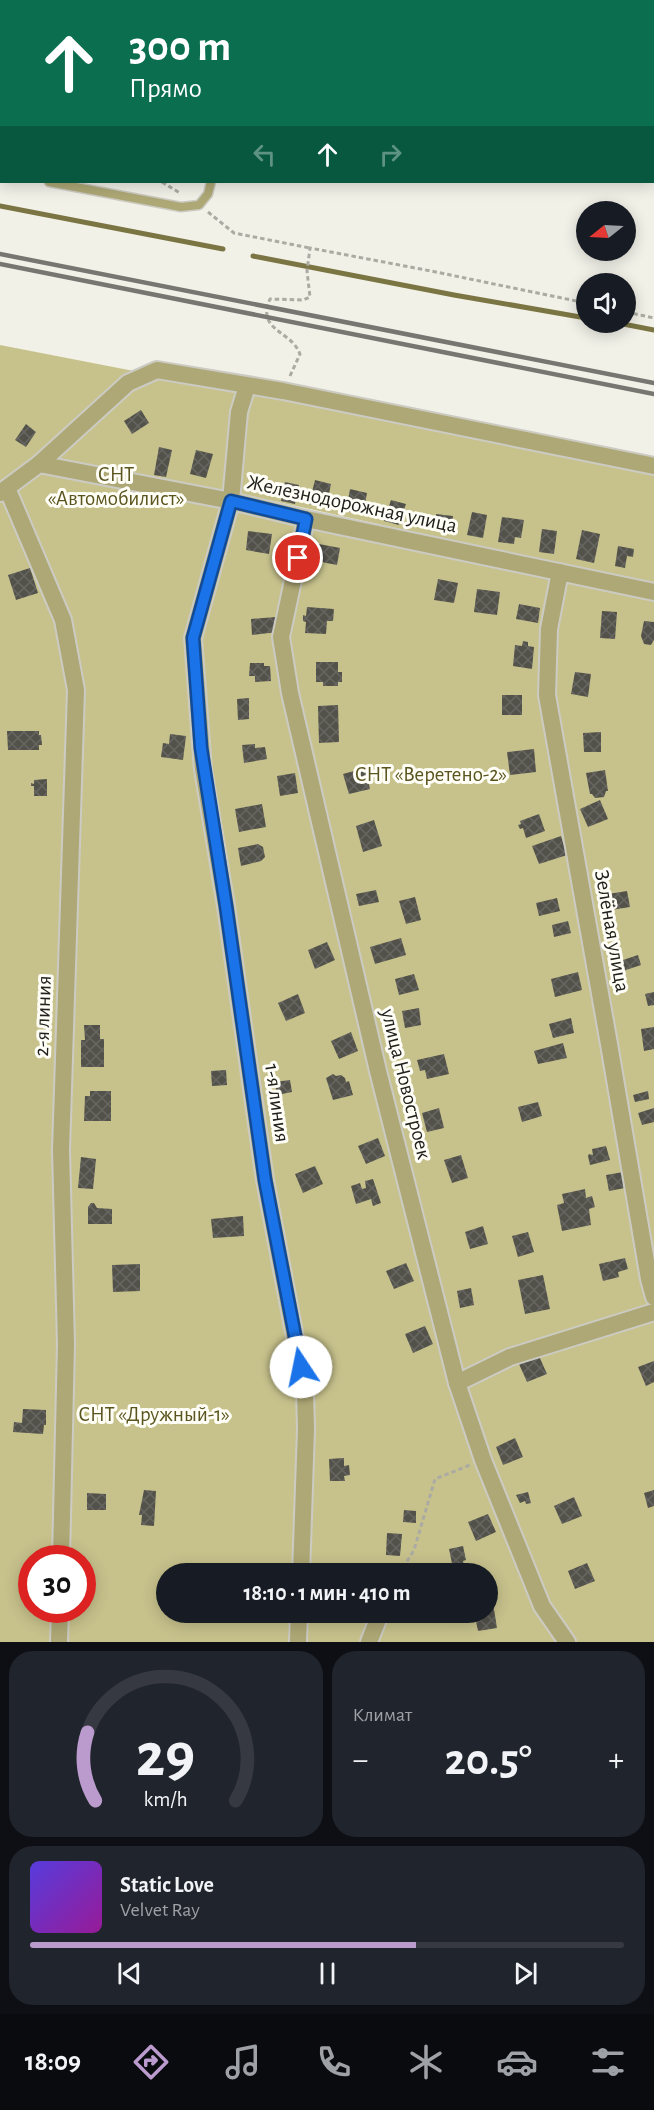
<!DOCTYPE html>
<html lang="ru">
<head>
<meta charset="utf-8">
<style>
  :root { --surface:#171b24; --page:#20242c; --text:#f1f3f6; --muted:#9ea1a6; --line:#363941; --accent:#bb9ace }
  body { margin:0; font-family:"Alegreya Sans",sans-serif; background:var(--page); color:var(--text); height:100vh; display:flex; flex-direction:column; font-size:22px; white-space:nowrap }
  * { box-sizing:border-box; margin:0 }
  p { font-size:20px; color:var(--muted) }
  .icon { flex:none; width:33px; height:33px; fill:none; stroke:currentColor; stroke-width:2; stroke-linecap:round; stroke-linejoin:round }
  .map { position:relative; height:1642px; overflow:hidden }
  .side { display:flex; flex-direction:column; gap:9px; padding:9px; background:#0d0f14; flex:1 }
  .side>* { flex:none }
  .hud { position:absolute; left:0px; top:0px; width:654px; height:183px; box-shadow:0 3px 15px #0003; background:#0b6e4f; color:#fff; overflow:hidden }
  .needle { width:39px; rotate:252deg }
  .tools { position:absolute; left:576px; top:201px; display:grid; gap:12px }
  .tools a { display:grid; place-items:center; width:60px; height:60px; border-radius:50%; background:var(--surface); box-shadow:0 3px 15px #0003; font-size:30px }
  .speed { position:absolute; left:18px; top:1545px; display:flex; gap:12px; font-size:30px; font-weight:700; text-align:center }
  .speed>* { display:grid; place-content:center; width:78px; height:78px; border-radius:50%; background:var(--surface); box-shadow:0 3px 15px #0003; line-height:1 }
  .speed .limit { border:9px solid #d22; background:#fff; color:#111 }
  .pin { position:absolute; display:grid; place-items:center; width:51px; height:51px; color:#fff; margin:-26px; border:3px solid #fff; border-radius:50%; box-shadow:0 2px 6px #0007 }
  .me { position:absolute; width:66px; margin:-33px; rotate:349deg; stroke-linejoin:round; filter:drop-shadow(0 0 4px #0008) }
  .turn { display:flex; align-items:center; gap:21px; height:126px; padding:0 30px; font-size:27px }
  .turn .icon { width:78px; height:78px; stroke-width:2.5 }
  .turn b { display:block; font-size:42px; line-height:51px }
  .lanes { display:flex; align-items:center; height:57px; padding:0 30px; background:#0003; justify-content:center; gap:30px; direction:ltr }
  .lanes .off { opacity:.35 }
  .big { font-size:45px; font-weight:700; line-height:1.1 }
  .side .card { flex:1; display:flex; flex-direction:column; justify-content:center; gap:9px; min-width:0; padding:0 21px; border-radius:24px; background:var(--page) }
  .side .dial { align-items:center; gap:0 }
  .dial svg { height:156px; overflow:visible; fill:none; stroke:var(--line); stroke-width:7; stroke-linecap:round; text-anchor:middle }
  .dial text { fill:var(--text); stroke:none }
  .song { display:flex; align-items:center; gap:18px }
  .cover { width:72px; height:72px; border-radius:9px; background:linear-gradient(135deg,hsl(250 70% 55%),hsl(300 70% 35%)) }
  .played { height:6px; border-radius:3px; background:linear-gradient(90deg,var(--accent) 65%,var(--line) 65%) }
  .keys { display:flex; justify-content:space-around; direction:ltr }
  .heat { display:flex; justify-content:space-between; align-items:center; font-size:33px; direction:ltr }
  .side .tiles { flex:1; display:grid; gap:9px; grid-template-columns:1fr 1fr }
  .card:last-child { grid-column:span 2 }
  .trip { position:absolute; left:156px; top:1563px; width:342px; height:60px; border-radius:30px; background:var(--surface); box-shadow:0 3px 15px #0003; font-weight:700; line-height:60px; text-align:center }
  .tab-bar { display:flex; height:96px; justify-content:space-around; align-items:center; background:#090b0e; color:var(--muted) }
  .tab-bar .icon { width:42px; height:42px }
  .tab-bar .selected { color:var(--accent) }
  .tab-bar b { font-size:27px; color:var(--text) }
  .map>svg:first-child { display:block }
</style>
</head>
<body>
<div class="map">
<svg width="654" height="1642" viewBox="0 0 654 1642">
  <defs>
    <pattern id="grass-tufts" width="24" height="20" patternUnits="userSpaceOnUse" patternTransform="scale(1.5)"><rect width="24" height="20" fill="#c7c28c"/><path d="M3 7l-1-3M5 7V3M7 7l1-3M15 17l-1-3M17 17v-4M19 17l1-3" fill="none" stroke="#aba678"/></pattern>
    <pattern id="building-cross-hatch" width="8" height="8" patternUnits="userSpaceOnUse" patternTransform="scale(1.5)"><rect width="8" height="8" fill="#52514a"/><path d="M0 0l8 8M0 8l8-8" fill="none" stroke="#676661"/></pattern>
  </defs>
  <rect width="100%" height="100%" fill="#f2f1e8"/>
  <path fill="url(#grass-tufts)" d="M0 0H207L206 2H2L1 139H0Z"/>
  <path fill="#c7c28c" fill-rule="evenodd" d="M0 345 392 421 654 475V585L242 494 231 500 654 592V1642H0ZM32 1558H82V1610H32ZM166 1574H488V1612H166Z"/>
  <g fill="none" stroke-linecap="round" stroke-linejoin="round">
    <g stroke="#7b7543" stroke-width="5">
      <path d="M0 206 223 249"/>
      <path d="M253 256 454 295 586 318"/>
      <path d="M613 322 654 330"/>
    </g>
  </g>
  <g fill="url(#building-cross-hatch)">
    <path d="M141 410 149 423 132 434 124 421Z"/>
    <path d="M26 424 36 432 26 447 15 440Z"/>
    <path d="M159 447 172 450 166 477 154 475Z"/>
    <path d="M196 450 213 454 206 478 190 474Z"/>
    <path d="M315 480 331 484 326 508 309 504Z"/>
    <path d="M285 482 299 485 295 504 281 501Z"/>
    <path d="M350 489 367 493 363 515 346 511Z"/>
    <path d="M391 500 406 504 399 525 384 521Z"/>
    <path d="M472 512 487 515 483 538 467 535Z"/>
    <path d="M436 514 453 516 451 532 434 529Z"/>
    <path d="M502 517 524 520 521 538 515 537 514 544 498 542Z"/>
    <path d="M542 529 557 531 554 554 539 552Z"/>
    <path d="M582 530 600 534 594 563 576 559Z"/>
    <path d="M248 531 272 534 269 554 246 550Z"/>
    <path d="M319 544 340 548 337 565 316 561Z"/>
    <path d="M618 546 634 549 633 557 627 556 625 568 615 566Z"/>
    <path d="M30 568 38 593 16 600 8 575Z"/>
    <path d="M438 579 458 583 454 603 434 600Z"/>
    <path d="M477 589 500 592 497 615 474 612Z"/>
    <path d="M519 604 540 608 538 623 516 619Z"/>
    <path d="M307 607 334 609 333 621H327L326 634 305 633 306 622 303 621V615L306 616Z"/>
    <path d="M602 611 617 612 615 639 600 638Z"/>
    <path d="M276 617 278 632 252 635 251 619Z"/>
    <path d="M644 621 654 622V640L651 645 644 644 641 636Z"/>
    <path d="M523 641 528 642V646L534 647 532 669 513 666 515 645 522 646Z"/>
    <path d="M316 662H338V672H342V682H338V686H323V682H316Z"/>
    <path d="M250 663H264V666H270L271 681 255 682V676H249Z"/>
    <path d="M575 672 591 674 588 697 571 694Z"/>
    <rect x="502" y="695" width="20" height="20"/>
    <path d="M249 698V719L238 720 237 699Z"/>
    <path d="M338 705 339 742 319 743 318 706Z"/>
    <path d="M7 731H39V735H41L42 745H39V750H8Z"/>
    <path d="M601 732V752H584L583 733Z"/>
    <path d="M170 734 186 736 183 760 161 757 163 743 169 744Z"/>
    <path d="M255 744V748L265 747 267 759 244 763 242 745Z"/>
    <path d="M534 749 536 772 510 775 507 752Z"/>
    <path d="M365 768 370 789 349 794 343 774Z"/>
    <path d="M605 770 608 791H606L604 797 595 798 592 794H590L586 773Z"/>
    <path d="M295 773 298 793 280 796 277 776Z"/>
    <path d="M47 779V796H34V786H31V783L34 784V780Z"/>
    <path d="M600 800 608 819 588 827 580 809Z"/>
    <path d="M262 804 266 827 239 832 235 809Z"/>
    <path d="M539 814 545 831 526 838 523 828 520 829 518 825 521 824 520 821Z"/>
    <path d="M374 820 382 846 363 852 356 826Z"/>
    <path d="M561 836 567 855 539 864 532 846Z"/>
    <path d="M258 844 263 847 265 857 261 861 241 866 238 848Z"/>
    <path d="M376 890 379 902 359 906 356 894Z"/>
    <path d="M627 891 630 907 611 910 608 894Z"/>
    <path d="M415 897 421 920 406 924 399 901Z"/>
    <path d="M557 898 560 911 539 916 536 903Z"/>
    <path d="M568 921 571 933 554 937 552 925Z"/>
    <path d="M401 938 406 955 375 964 370 947Z"/>
    <path d="M327 942 335 960 315 969 308 950Z"/>
    <path d="M638 955 641 965 623 971 620 961Z"/>
    <path d="M578 972 582 990 555 997 551 979Z"/>
    <path d="M414 974 419 990 399 995 395 979Z"/>
    <path d="M654 992V1005L648 1006 645 994Z"/>
    <path d="M298 994 305 1013 286 1021 278 1003Z"/>
    <path d="M419 1008 421 1025 405 1028 402 1011Z"/>
    <path d="M571 1018 574 1033 553 1038 549 1024Z"/>
    <path d="M84 1025H100V1039H104V1067H81V1040H85Z"/>
    <path d="M654 1027V1049L644 1051 641 1029Z"/>
    <path d="M351 1032 358 1051 339 1059 331 1041Z"/>
    <path d="M563 1043 567 1058 538 1064 534 1051Z"/>
    <path d="M444 1054 449 1074 427 1079 425 1070 420 1071 417 1060Z"/>
    <path d="M226 1070 227 1085 212 1086 211 1071Z"/>
    <path d="M333 1074 336 1076 341 1075 345 1078 346 1082 349 1081 353 1095 333 1100 326 1078Z"/>
    <path d="M290 1080 292 1092 277 1095 275 1082Z"/>
    <path d="M90 1091H111V1121H84L85 1096H90Z"/>
    <path d="M648 1091 649 1099 635 1102 633 1095Z"/>
    <path d="M538 1102 542 1116 522 1122 518 1107Z"/>
    <path d="M439 1108 444 1128 427 1132 422 1113Z"/>
    <path d="M654 1108V1122L642 1125 638 1113Z"/>
    <path d="M378 1138 385 1156 366 1164 358 1146Z"/>
    <path d="M606 1146 610 1160 590 1165 588 1156 589 1154 593 1155 592 1149Z"/>
    <path d="M461 1155 468 1178 452 1183 444 1160Z"/>
    <path d="M81 1157 96 1159 93 1189 78 1188Z"/>
    <path d="M315 1166 323 1184 303 1193 295 1174Z"/>
    <path d="M623 1172 625 1188 609 1191 606 1175Z"/>
    <path d="M373 1179 381 1203 373 1206 371 1199 356 1204 351 1186 360 1183 362 1189 366 1188 365 1181Z"/>
    <path d="M585 1189 586 1198 592 1196 595 1207 589 1209 591 1225 562 1231 557 1205 564 1203 562 1194Z"/>
    <path d="M91 1203H94L97 1208 112 1209V1224H88V1207Z"/>
    <path d="M243 1216 244 1236 213 1238 211 1219Z"/>
    <path d="M483 1226 488 1244 470 1249 465 1232Z"/>
    <path d="M528 1232 534 1252 518 1257 512 1236Z"/>
    <path d="M625 1258 628 1269 618 1272 619 1277 603 1281 599 1264Z"/>
    <path d="M406 1263 414 1281 394 1289 386 1271Z"/>
    <path d="M140 1264V1291L113 1292 112 1265Z"/>
    <path d="M543 1275 550 1309 525 1314 518 1280Z"/>
    <path d="M471 1288 474 1305 460 1308 457 1291Z"/>
    <path d="M425 1326 433 1344 413 1353 405 1334Z"/>
    <path d="M539 1356 547 1374 527 1382 519 1364Z"/>
    <path d="M654 1361V1382L646 1386 638 1367Z"/>
    <path d="M23 1409 46 1410V1425H44L43 1434 13 1432 14 1422 22 1423Z"/>
    <path d="M515 1438 523 1457 503 1465 496 1447Z"/>
    <path d="M344 1458V1466L349 1465 350 1475 344 1476 345 1481H330L329 1459Z"/>
    <path d="M144 1490 156 1491 154 1526 141 1525 142 1515H139Z"/>
    <path d="M654 1490V1506L648 1508 644 1493Z"/>
    <path d="M528 1492 531 1503 526 1504 525 1501 520 1503 516 1495Z"/>
    <path d="M87 1493 106 1494V1510H87Z"/>
    <path d="M574 1497 582 1516 562 1524 554 1506Z"/>
    <path d="M404 1510 416 1511V1523L403 1522Z"/>
    <path d="M488 1514 496 1532 476 1541 468 1522Z"/>
    <path d="M387 1533 402 1534 400 1556 386 1555Z"/>
    <path d="M463 1546 466 1560 463 1561 464 1566 453 1568 449 1549Z"/>
    <path d="M587 1563 595 1581 575 1589 568 1571Z"/>
    <path d="M493 1603 497 1628 478 1631 474 1612H488V1604Z"/>
  </g>
  <g fill="none" stroke-linecap="round" stroke-linejoin="round">
    <defs>
      <g id="service">
        <path d="M254 2 255 0"/>
        <path d="M0 172H2"/>
        <path d="M49 182 181 207 199 205 208 194 211 182"/>
      </g>
      <g id="minor">
        <path d="M247 386 239 412 231 501 193 638 203 769 226 906 265 1180 305 1390 306 1429 301 1574"/>
        <path d="M39 464 231 501 306 519 654 592"/>
        <path d="M7 488 63 620 76 690 61 1150 66 1344 61 1558"/>
        <path d="M0 493 39 464 128 383 157 370 283 391 654 466"/>
        <path d="M306 519 281 637 290 693 378 1071 457 1383 483 1460 542 1606 567 1642"/>
        <path d="M560 572 549 629 547 695 609 1044 649 1279 654 1297"/>
        <path d="M457 1383 510 1357 654 1312"/>
        <path d="M59 1642 60 1610"/>
        <path d="M298 1642 299 1612"/>
        <path d="M369 1642 381 1612"/>
      </g>
    </defs>
    <use href="#service" stroke="#cccbc3" stroke-width="11"/>
    <use href="#minor" stroke="#cccbc3" stroke-width="20"/>
    <g stroke="#abaaa3" stroke-width="3" stroke-dasharray="4.5 3" stroke-linecap="butt">
      <path d="M0 10 2 12"/>
      <path d="M162 182 180 193"/>
      <path d="M208 212 234 233 310 248"/>
      <path d="M626 312 654 318"/>
      <path d="M290 376 300 354C291 330 256 331 270 299L303 300 310 297 307 271 310 248 431 271 586 303"/>
      <path d="M399 1574 414 1550 435 1479 470 1465"/>
    </g>
    <use href="#service" stroke="#aea876" stroke-width="8"/>
    <use href="#minor" stroke="#aea876" stroke-width="16"/>
    <g stroke="#777671" stroke-width="4.5">
      <path d="M0 254 654 383"/>
      <path d="M0 264 654 394"/>
    </g>
  </g>
  <g fill="none" stroke-linecap="round" stroke-linejoin="round">
    <defs>
      <path id="route" d="M298 558 306 519 231 501 193 638 201 748 226 906 265 1180 301 1367"/>
    </defs>
    <use href="#route" stroke="#114b97" stroke-width="15"/>
    <use href="#route" stroke="#1a73e8" stroke-width="10"/>
  </g>
  <g text-anchor="middle" dominant-baseline="central" stroke-width="6" stroke-linejoin="round" paint-order="stroke">
    <g font-size="21" fill="#5a541e" stroke="#fffef6">
      <text x="116" y="474">СНТ<tspan x="116" dy="24">«Автомобилист»</tspan></text>
      <text x="431" y="774">СНТ «Веретено-2»</text>
      <text x="154" y="1414">СНТ «Дружный-1»</text>
    </g>
    <g font-size="21" fill="#21201d" stroke="#fffef6">
      <text transform="translate(352 504) rotate(12)">Железнодорожная улица</text>
      <text transform="translate(612 931) rotate(80)">Зелёная улица</text>
      <text transform="translate(43 1016) rotate(-88)">2-я линия</text>
      <text transform="translate(406 1084) rotate(76)">улица Новостроек</text>
      <text transform="translate(277 1103) rotate(82)">1-я линия</text>
    </g>
  </g>
</svg>
<div class="tools">
<a><svg class="needle" viewBox="-14 -14 28 28"><path d="M0-13l5 13h-10z" fill="#e53935"/><path d="M0 13l5-13h-10z" fill="#9ea1a6"/></svg></a>
<a><svg class="icon" aria-label="sound" viewBox="0 0 24 24"><path d="M4 9h4l5-4v14l-5-4H4zM17 9q2 3 0 6"/></svg></a>
</div>
<div class="speed"><div class="limit">30</div></div>
<div class="pin" style="left:298px;top:558px;background:#d93025"><svg class="icon" aria-label="arrive" viewBox="0 0 24 24"><path d="M6 21V4h12l-3 4 3 4H6"/></svg></div>
<svg class="me" style="left:301px;top:1367px" viewBox="-20 -20 40 40"><circle r="19" fill="#fff"/><path d="M0-13L10 11 0 6-10 11z" fill="#1a73e8"/></svg>
<div class="trip">18:10 · 1 мин · 410 m</div>
<div class="hud">
<div class="turn"><svg class="icon" aria-label="ahead" viewBox="0 0 24 24"><path d="M12 20V5M6 11l6-6 6 6"/></svg><div><b>300 m</b>Прямо</div></div>
<div class="lanes"><svg class="icon off" aria-label="left" viewBox="0 0 24 24"><path d="M17 20v-9H6M10 6l-5 5 5 5"/></svg><svg class="icon" aria-label="ahead" viewBox="0 0 24 24"><path d="M12 20V5M6 11l6-6 6 6"/></svg><svg class="icon off" aria-label="right" viewBox="0 0 24 24"><path d="M7 20v-9h11M14 6l5 5-5 5"/></svg></div>
</div>
</div>
<section class="side">
<div class="tiles">
<div class="card dial"><svg viewBox="0 0 100 80">
<path d="M14 69A42 42 0 1 1 86 69"/>
<path d="M14 69A42 42 0 0 1 10 34" stroke="#bb9ace"/>
<text x="50" y="56" font-size="32" font-weight="700">29</text>
<text x="50" y="72" font-size="11">km/h</text>
</svg></div>
<div class="card"><p>Климат</p>
<div class="heat"><a>−</a><b class="big">20.5°</b><a>+</a></div>
</div>
<div class="card">
<div class="song"><i class="cover"></i><div><b>Static Love</b><p>Velvet Ray</p></div></div>
<div class="played"></div>
<div class="keys"><svg class="icon" aria-label="previous" viewBox="0 0 24 24"><path d="M18 5L8 12l10 7zM5 5v14"/></svg><svg class="icon" aria-label="pause" viewBox="0 0 24 24"><path d="M8 5v14M16 5v14"/></svg><svg class="icon" aria-label="next" viewBox="0 0 24 24"><path d="M6 5l10 7-10 7zM19 5v14"/></svg></div>
</div>
</div>
</section>
<nav class="tab-bar">
<b>18:09</b>
<svg class="icon selected" aria-label="directions" viewBox="0 0 24 24"><path d="M12 3l9 9-9 9-9-9zM9 14v-3h6M13 9l2 2-2 2"/></svg>
<svg class="icon" aria-label="music" viewBox="0 0 24 24"><path d="M9 18V5l10-2v13"/><circle cx="6" cy="18" r="3"/><circle cx="16" cy="16" r="3"/></svg>
<svg class="icon" aria-label="phone" viewBox="0 0 24 24"><path d="M5 4h4l2 5-3 2q2 4 5 5l2-3 5 2v4C11 20 4 13 5 4z"/></svg>
<svg class="icon" aria-label="climate" viewBox="0 0 24 24"><path d="M12 3v18M4 7l16 10M4 17L20 7"/></svg>
<svg class="icon" aria-label="car" viewBox="0 0 24 24"><path d="M5 17H2v-5l4-1 3-4h7l3 4 3 1v5h-3M9 17h6M6 11h13"/><circle cx="7" cy="17" r="2"/><circle cx="17" cy="17" r="2"/></svg>
<svg class="icon" aria-label="filters" viewBox="0 0 24 24"><path d="M4 7h16M4 17h16"/><circle cx="9" cy="7" r="2"/><circle cx="15" cy="17" r="2"/></svg>
</nav>
</body>
</html>
